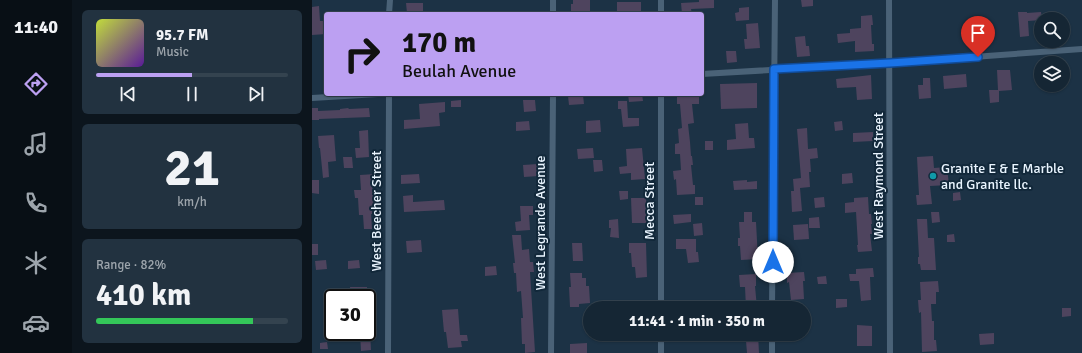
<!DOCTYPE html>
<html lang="en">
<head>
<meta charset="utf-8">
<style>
  :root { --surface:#152634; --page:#223240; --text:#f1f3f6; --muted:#9da5ac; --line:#34434f; --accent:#bca0f2 }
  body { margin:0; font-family:Signika,sans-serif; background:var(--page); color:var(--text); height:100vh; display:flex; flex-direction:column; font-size:15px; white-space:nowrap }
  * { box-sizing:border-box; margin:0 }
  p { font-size:13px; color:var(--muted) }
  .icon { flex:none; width:22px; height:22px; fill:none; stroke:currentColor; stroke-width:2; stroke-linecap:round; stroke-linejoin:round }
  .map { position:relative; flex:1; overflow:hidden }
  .details { display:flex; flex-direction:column; gap:10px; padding:10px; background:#0c151d; width:240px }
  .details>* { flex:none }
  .top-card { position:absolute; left:12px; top:12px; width:380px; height:84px; border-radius:4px; box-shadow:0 1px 3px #0004,0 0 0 1px var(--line); background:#bca0f2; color:#111; overflow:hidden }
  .tools { position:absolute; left:722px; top:12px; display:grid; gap:8px }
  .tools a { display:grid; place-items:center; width:36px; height:36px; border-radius:50%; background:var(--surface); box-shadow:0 1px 3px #0004,0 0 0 1px var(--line); font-size:20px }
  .speed { position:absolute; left:12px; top:289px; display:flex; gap:8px; font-size:20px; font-weight:700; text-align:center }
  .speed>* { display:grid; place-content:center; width:52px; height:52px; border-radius:50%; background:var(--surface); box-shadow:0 1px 3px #0004,0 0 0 1px var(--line); line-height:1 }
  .speed .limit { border:2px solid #111; border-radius:6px; background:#fff; color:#111 }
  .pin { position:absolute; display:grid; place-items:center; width:34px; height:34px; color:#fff; margin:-41px -17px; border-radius:50% 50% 50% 0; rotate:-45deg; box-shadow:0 0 4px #0007 }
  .pin .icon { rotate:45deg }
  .me { position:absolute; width:44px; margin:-22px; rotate:0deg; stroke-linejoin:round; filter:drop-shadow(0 0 3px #0008) }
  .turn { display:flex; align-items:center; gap:14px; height:84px; padding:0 12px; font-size:18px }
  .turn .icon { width:52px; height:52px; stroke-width:2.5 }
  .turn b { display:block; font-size:28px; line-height:34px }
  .big { font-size:30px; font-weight:700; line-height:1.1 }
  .details .card { flex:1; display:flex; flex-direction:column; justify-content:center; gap:6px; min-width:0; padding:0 14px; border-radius:6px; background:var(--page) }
  .details .dial { align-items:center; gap:0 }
  .dial b { font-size:52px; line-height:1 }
  .song { display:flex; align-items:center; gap:12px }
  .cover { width:48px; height:48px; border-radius:6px; background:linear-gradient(135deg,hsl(70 70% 55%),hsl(270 70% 35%)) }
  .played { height:4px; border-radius:2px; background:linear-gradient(90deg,var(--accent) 50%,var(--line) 50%) }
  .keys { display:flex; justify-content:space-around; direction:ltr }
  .charge { height:6px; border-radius:3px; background:linear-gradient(90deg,#34c759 82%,var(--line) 0) }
  .trip { position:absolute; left:271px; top:301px; width:228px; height:40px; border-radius:20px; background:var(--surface); box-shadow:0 1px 3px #0004,0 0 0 1px var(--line); font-weight:700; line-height:40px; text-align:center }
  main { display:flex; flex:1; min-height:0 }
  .tabs { display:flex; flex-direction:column; width:72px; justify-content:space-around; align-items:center; background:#080f15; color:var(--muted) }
  .tabs .icon { width:28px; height:28px }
  .tabs .on { color:var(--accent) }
  .tabs b { font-size:18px; color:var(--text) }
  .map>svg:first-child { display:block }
</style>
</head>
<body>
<main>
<nav class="tabs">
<b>11:40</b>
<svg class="icon on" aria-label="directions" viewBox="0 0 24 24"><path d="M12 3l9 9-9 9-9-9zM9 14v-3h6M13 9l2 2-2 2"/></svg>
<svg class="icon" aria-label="music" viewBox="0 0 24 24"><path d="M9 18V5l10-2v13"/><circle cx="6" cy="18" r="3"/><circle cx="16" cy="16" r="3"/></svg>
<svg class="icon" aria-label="phone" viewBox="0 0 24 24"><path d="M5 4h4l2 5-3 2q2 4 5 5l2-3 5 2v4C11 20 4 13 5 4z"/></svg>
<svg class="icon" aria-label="climate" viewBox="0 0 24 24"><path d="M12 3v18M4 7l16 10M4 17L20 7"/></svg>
<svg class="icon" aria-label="car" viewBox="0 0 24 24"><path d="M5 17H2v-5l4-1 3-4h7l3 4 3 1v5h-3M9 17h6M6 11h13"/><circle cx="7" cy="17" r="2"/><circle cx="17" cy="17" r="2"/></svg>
</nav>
<section class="details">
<div class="card">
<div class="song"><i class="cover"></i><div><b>95.7 FM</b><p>Music</p></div></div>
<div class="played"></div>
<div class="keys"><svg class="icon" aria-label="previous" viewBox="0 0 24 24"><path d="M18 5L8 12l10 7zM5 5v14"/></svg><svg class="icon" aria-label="pause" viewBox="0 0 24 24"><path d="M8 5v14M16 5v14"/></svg><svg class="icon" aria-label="next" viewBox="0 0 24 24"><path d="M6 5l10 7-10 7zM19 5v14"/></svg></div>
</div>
<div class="card dial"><b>21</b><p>km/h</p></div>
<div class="card"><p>Range · 82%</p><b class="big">410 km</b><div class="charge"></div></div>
</section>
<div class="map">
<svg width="770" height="353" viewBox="0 0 770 353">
  <rect width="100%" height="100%" fill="#1c3245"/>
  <g fill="#4e445e">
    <path d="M261 0H278V14H259V4H261Z"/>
    <path d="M387 0H402V8L379 9 380 14H370L369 3 387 2Z"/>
    <path d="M489 0H501V6L490 7Z"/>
    <path d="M305 2H329V14L305 13Z"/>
    <path d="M94 3H111V13H95Z"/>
    <path d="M7 6 8 21H14V34L0 35V7Z"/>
    <path d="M437 7V20L424 21 423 13 427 12V8Z"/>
    <path d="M706 12H715V13L729 12 730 19 729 20 716 21 717 36 708 37Z"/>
    <path d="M560 15 561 25H559L560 44H562V51L543 52V41L526 43 525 34 538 33V29L549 28V16Z"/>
    <path d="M446 23 448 48 433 49 432 39H435L434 24Z"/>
    <path d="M493 36 494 46H497L498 56 485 57 483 37Z"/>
    <path d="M414 51H424L425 62 415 63Z"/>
    <path d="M685 70H698L700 90 687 91V102L678 103 677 90H686Z"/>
    <path d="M654 74 655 87 632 89 631 76Z"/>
    <path d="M559 75 560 99 545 100 544 87 525 88 524 79Z"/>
    <path d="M611 78H618L619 98 607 99 606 85H611Z"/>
    <path d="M445 83V108L409 109 408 84Z"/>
    <path d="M316 94H330L331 101 317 102Z"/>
    <path d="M365 94H387V104H380L382 123 376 124 378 142 379 156H380L381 165H379L381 185H383V194L365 195 364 179 362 180 361 171 369 170 368 154H363V144L367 143 366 129 370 128 368 104H365Z"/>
    <path d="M271 95 272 104 257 105 256 96Z"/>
    <path d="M149 100V107H139V101Z"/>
    <path d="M211 100H223L224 111 212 112Z"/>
    <path d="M306 101H315L316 118H327V126L311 127 309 109H306Z"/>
    <path d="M133 102V112L127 113 128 126 92 129V120L108 119 107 104Z"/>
    <path d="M0 108H6V111L28 110V109L36 108 37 109 57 108 58 117 7 119V120H0Z"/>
    <path d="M288 120 289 132 274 133V121Z"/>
    <path d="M217 121 218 130 204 131V122Z"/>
    <path d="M530 121 531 130 523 131 522 122Z"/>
    <path d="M436 123 437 138H442L443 148 415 150V140L424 139 423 124Z"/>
    <path d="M495 128 496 149 505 148 506 158 498 159 499 172H497L498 187 488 188 490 211 480 212 479 191H482L481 179 489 178 485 129Z"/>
    <path d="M56 130 57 157 44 158 43 148H48L47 131Z"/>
    <path d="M561 132V141L541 142V133Z"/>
    <path d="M22 135 24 161 16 162 17 177 11 178 8 148H7L6 136Z"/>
    <rect x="393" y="141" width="8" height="9"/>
    <path d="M281 148 282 158 266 159 265 149Z"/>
    <path d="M330 148 333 179 319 180V173L308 174 307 167 315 166 314 149Z"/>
    <path d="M621 156 622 168 635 167 637 185 618 186 620 204 605 205 604 195H607L605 157Z"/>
    <path d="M31 157H40L41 168H32Z"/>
    <path d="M281 160H290L291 171 282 172Z"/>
    <path d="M226 164 227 176 212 177 211 165Z"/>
    <path d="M540 173 541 183 530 184V174Z"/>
    <path d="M63 174 64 183H60L63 214H59L60 229H52L51 215H47L46 198H43L42 190H49L48 175Z"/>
    <path d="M107 174 108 183 89 184V175Z"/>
    <path d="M0 180H7V194L0 193Z"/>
    <path d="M435 180V182L445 181V189L422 190 421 181Z"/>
    <path d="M307 191H316V199L308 200Z"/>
    <path d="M648 192 649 200 641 201V193Z"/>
    <path d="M101 195V202L132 200 133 210 92 212 91 196Z"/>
    <rect x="383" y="197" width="8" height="8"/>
    <path d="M512 197 513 207 503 208 502 198Z"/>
    <path d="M556 197 557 214H559L560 224H559L560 234H558L560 251 546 252 545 245H546L544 212 533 213V203L542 202V198Z"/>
    <path d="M319 198H334L335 223H320Z"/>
    <path d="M208 206H221V215H217L218 230 204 231 203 222 209 221Z"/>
    <path d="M432 212H440V222H444L446 259 429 260 428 246H426V238H428L427 222H432Z"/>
    <path d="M619 212H627L628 222 620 223Z"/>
    <path d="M379 214V222L362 224 361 215Z"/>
    <path d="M507 217 508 228H497V218Z"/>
    <path d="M306 219 307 238 298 237 299 228H297V220Z"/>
    <path d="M605 219H615L616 238H622L624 270H609L608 264H606V257H607Z"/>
    <path d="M390 223 391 235 382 236 381 224Z"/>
    <path d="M496 224 497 239 482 240 481 225Z"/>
    <path d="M642 234 643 242H635V235Z"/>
    <path d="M200 235H209L210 250 217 249 218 262H221L222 272H218L223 352 213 353V344H210L209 318H211L209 291 205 292 204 273H202L201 263H203Z"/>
    <path d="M364 239H384V252H386L387 262 376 263 374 249H364Z"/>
    <path d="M109 240 110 252 95 253 94 241Z"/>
    <path d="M260 243H270L271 261H261Z"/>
    <path d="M317 243H334L335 277 324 278 323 267H320L319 253H317Z"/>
    <rect x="0" y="244" width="6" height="11"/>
    <path d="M14 260 15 269 4 270 3 261Z"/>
    <path d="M47 260 48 268 36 269V261Z"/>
    <path d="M184 266 185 275 173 276V267Z"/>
    <path d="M561 268 562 277H558L559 300 549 301 547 281H538L537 274H544V269Z"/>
    <path d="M492 272 493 281H491L492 299 479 300 477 282 475 283V273Z"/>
    <path d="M258 273H270V278H274V286H277L278 303 267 304V307H258L257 287H259Z"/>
    <path d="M444 274V286H443L445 308H434L433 287H428L427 275Z"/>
    <path d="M514 276 515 284H506L505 277Z"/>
    <path d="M626 281 627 292H624V304H619L620 321H622V340H624L625 351 610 352 609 312 607 313 606 300H609L608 282Z"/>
    <path d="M38 287H55V296H39Z"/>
    <path d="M524 299H535V307L524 308Z"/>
    <path d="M750 308H759V316L750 317Z"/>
    <path d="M146 309 148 335H155L156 341H149L150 347 136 348 134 332H132L130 310Z"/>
    <path d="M545 325 560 326V346H545Z"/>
    <path d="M48 332H58L59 350 49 351Z"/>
    <path d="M682 333V344L668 345 667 334Z"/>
    <path d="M430 334H446L447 353H435L434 341H431Z"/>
    <path d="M15 342 16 349H8V343Z"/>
    <path d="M275 343V353H258V344Z"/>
  </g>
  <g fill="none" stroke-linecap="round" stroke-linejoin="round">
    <g stroke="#4a6277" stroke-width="6">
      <path d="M577 0 578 353"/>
      <path d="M77 14 78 0"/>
      <path d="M241 14V0"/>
      <path d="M349 14V0"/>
      <path d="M390 74 578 63 770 49"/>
      <path d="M0 98 66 94"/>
      <path d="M349 308V94"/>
      <path d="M460 308 463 0"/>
      <path d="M349 334V353"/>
      <path d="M76 353 77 94"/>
      <path d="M239 353 241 94"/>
      <path d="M460 353V334"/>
    </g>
  </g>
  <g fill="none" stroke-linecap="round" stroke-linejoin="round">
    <defs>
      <path id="route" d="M461 262 462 69 578 63 666 57"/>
    </defs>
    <use href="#route" stroke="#114b97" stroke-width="10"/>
    <use href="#route" stroke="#1a73e8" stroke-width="7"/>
  </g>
  <circle fill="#0f9aa8" stroke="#12283a" stroke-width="1.5" cx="621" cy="176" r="4"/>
  <g text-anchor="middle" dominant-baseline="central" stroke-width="4" stroke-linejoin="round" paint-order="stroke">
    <g font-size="14" fill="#eaf5ff" stroke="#12283a" text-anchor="start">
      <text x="629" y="168">Granite E &amp; E Marble<tspan x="629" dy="16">and Granite llc.</tspan></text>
    </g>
    <g font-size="14" fill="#eaf5ff" stroke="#12283a">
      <text transform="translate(566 176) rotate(-90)">West Raymond Street</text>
      <text transform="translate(337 201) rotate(-90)">Mecca Street</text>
      <text transform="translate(64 211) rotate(-90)">West Beecher Street</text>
      <text transform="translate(228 223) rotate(-90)">West Legrande Avenue</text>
    </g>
  </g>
</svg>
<div class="tools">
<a><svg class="icon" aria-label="search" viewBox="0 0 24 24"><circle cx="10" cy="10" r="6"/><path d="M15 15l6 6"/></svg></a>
<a><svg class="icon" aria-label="layers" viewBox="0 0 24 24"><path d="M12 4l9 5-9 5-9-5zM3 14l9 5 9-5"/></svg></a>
</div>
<div class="speed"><div class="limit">30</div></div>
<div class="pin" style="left:666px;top:57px;background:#d93025"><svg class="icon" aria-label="arrive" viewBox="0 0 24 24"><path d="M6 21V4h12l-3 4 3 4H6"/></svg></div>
<svg class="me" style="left:461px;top:262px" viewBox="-20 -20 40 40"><circle r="19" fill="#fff"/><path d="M0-13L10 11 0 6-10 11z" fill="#1a73e8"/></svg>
<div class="trip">11:41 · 1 min · 350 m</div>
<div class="top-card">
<div class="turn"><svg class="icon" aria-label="right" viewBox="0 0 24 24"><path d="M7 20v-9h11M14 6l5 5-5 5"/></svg><div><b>170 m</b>Beulah Avenue</div></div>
</div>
</div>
</main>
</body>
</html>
